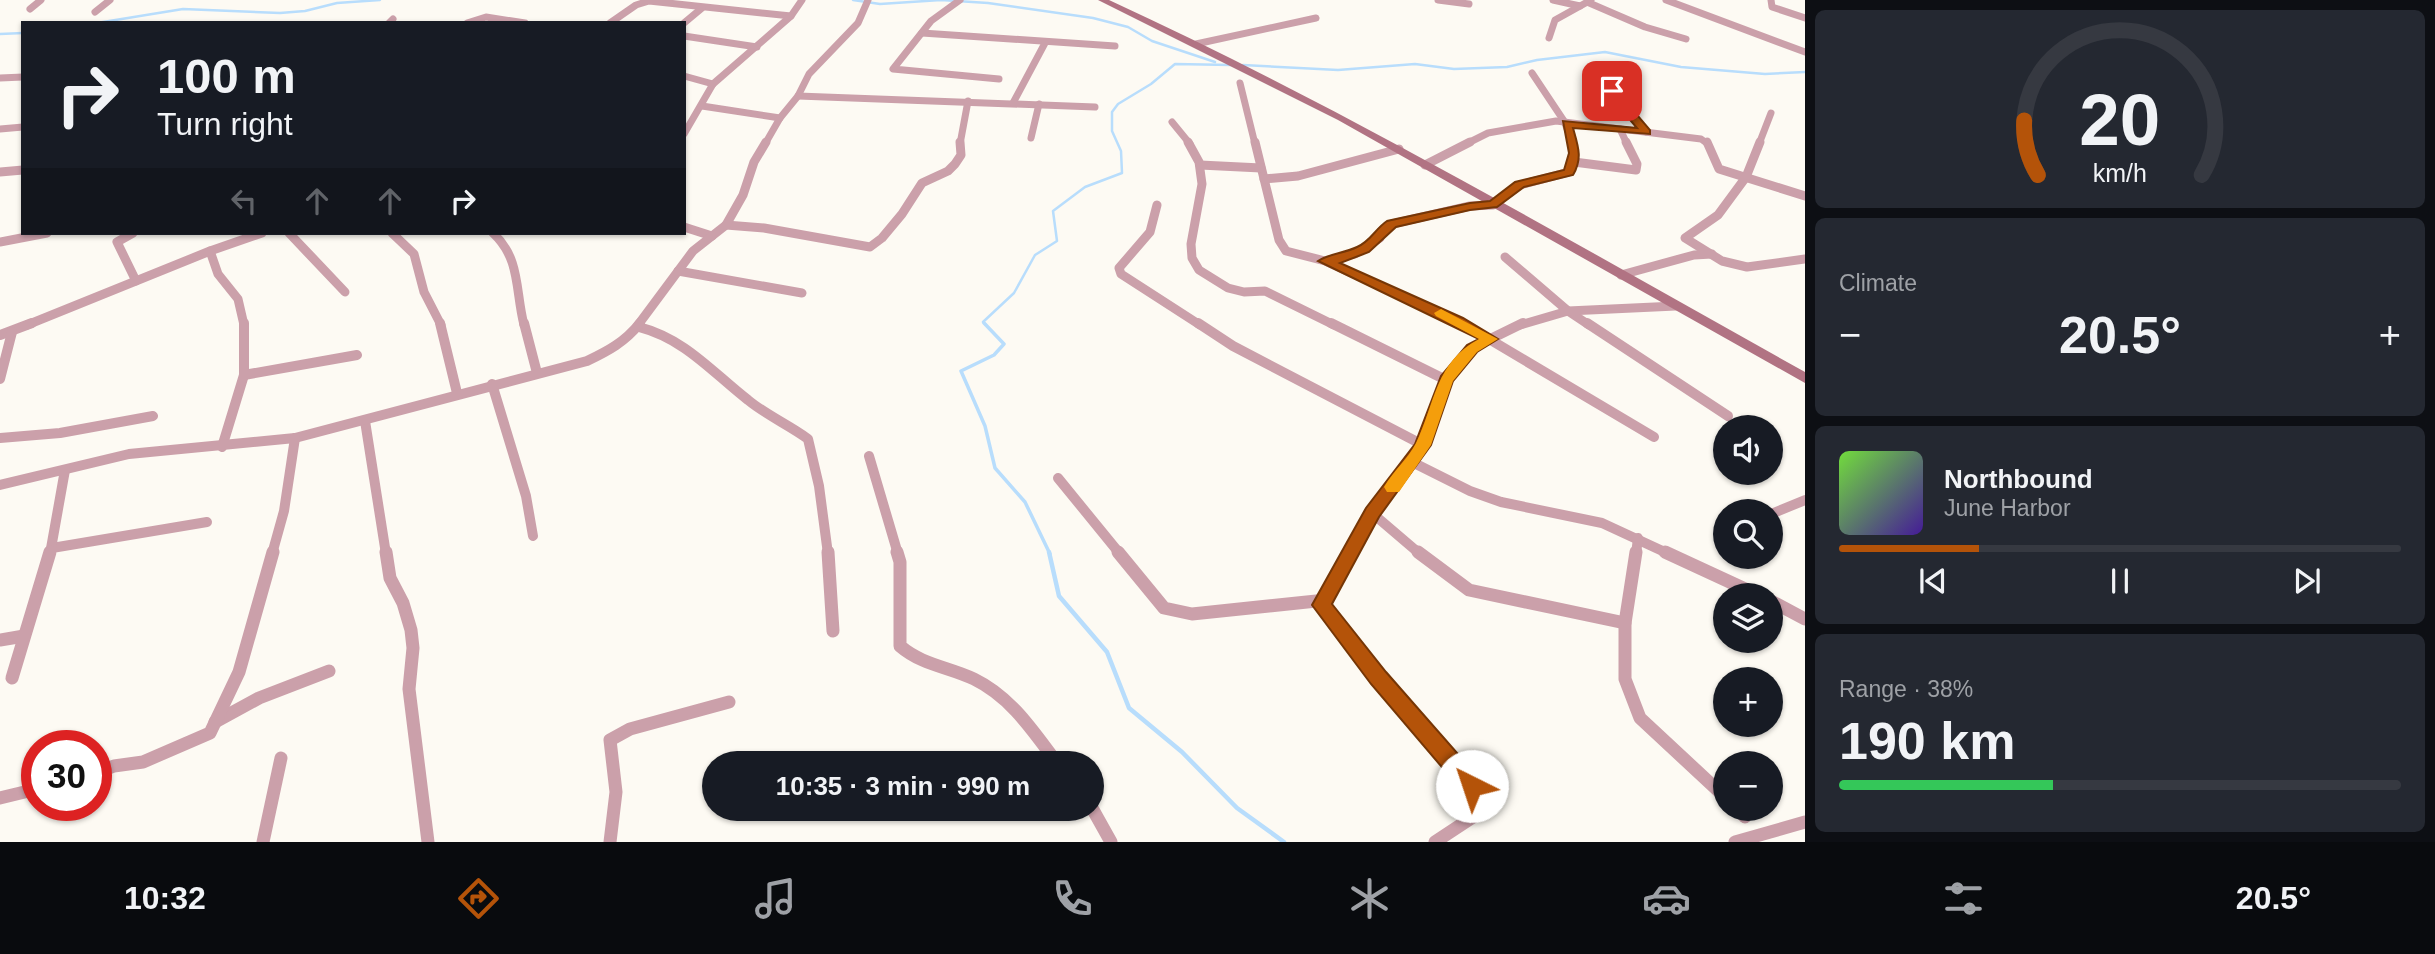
<!DOCTYPE html>
<html lang="en">
<head>
<meta charset="utf-8">
<style>
  :root { --surface:#171b24; --page:#242831; --text:#f1f3f6; --muted:#9ea1a6; --line:#363941; --accent:#b45309 }
  body { margin:0; font-family:Helvetica,sans-serif; background:var(--page); color:var(--text); height:100vh; display:flex; flex-direction:column; font-size:26px; white-space:nowrap }
  * { box-sizing:border-box; margin:0 }
  p { font-size:23px; color:var(--muted) }
  .icon { flex:none; width:38px; height:38px; fill:none; stroke:currentColor; stroke-width:2; stroke-linecap:round; stroke-linejoin:round }
  .map { position:relative; flex:1; overflow:hidden }
  .details { display:flex; flex-direction:column; gap:10px; padding:10px; background:#0d0f14; width:630px }
  .details>* { flex:none }
  .banner { position:absolute; left:21px; top:21px; width:665px; height:214px; border-radius:0px; box-shadow:0 2px 5px #0004; background:#171b24; color:var(--text); overflow:hidden }
  .fabs { position:absolute; left:1713px; top:415px; display:grid; gap:14px }
  .fabs a { display:grid; place-items:center; width:70px; height:70px; border-radius:50%; background:var(--surface); box-shadow:0 2px 5px #0004; font-size:35px }
  .speed { position:absolute; left:21px; top:730px; display:flex; gap:14px; font-size:35px; font-weight:700; text-align:center }
  .speed>* { display:grid; place-content:center; width:91px; height:91px; border-radius:50%; background:var(--surface); box-shadow:0 2px 5px #0004; line-height:1 }
  .speed .limit { border:10px solid #d22; background:#fff; color:#111 }
  .pin { position:absolute; display:grid; place-items:center; width:60px; height:60px; color:#fff; margin:-30px; border-radius:14px; box-shadow:0 4px 10px #0006 }
  .me { position:absolute; width:77px; margin:-38px; rotate:319deg; stroke-linejoin:round; filter:drop-shadow(0 0 5px #0008) }
  .turn { display:flex; align-items:center; gap:24px; height:147px; padding:0 21px; font-size:32px }
  .turn .icon { width:91px; height:91px; stroke-width:2.5 }
  .turn b { display:block; font-size:49px; line-height:60px }
  .lanes { display:flex; align-items:center; height:66px; padding:0 21px; background:#0003; justify-content:center; gap:35px; direction:ltr }
  .lanes .off { opacity:.35 }
  .big { font-size:52px; font-weight:700; line-height:1.1 }
  .details .tile { flex:1; display:flex; flex-direction:column; justify-content:center; gap:10px; min-width:0; padding:0 24px; border-radius:10px; background:var(--page) }
  .details .dial { align-items:center; gap:0 }
  .dial svg { height:182px; overflow:visible; fill:none; stroke:var(--line); stroke-width:7; stroke-linecap:round; text-anchor:middle }
  .dial text { fill:var(--text); stroke:none }
  .song { display:flex; align-items:center; gap:21px }
  .cover { width:84px; height:84px; border-radius:10px; background:linear-gradient(135deg,hsl(100 70% 55%),hsl(260 70% 35%)) }
  .played { height:7px; border-radius:4px; background:linear-gradient(90deg,var(--accent) 25%,var(--line) 25%) }
  .keys { display:flex; justify-content:space-around; direction:ltr }
  .heat { display:flex; justify-content:space-between; align-items:center; font-size:38px; direction:ltr }
  .charge { height:10px; border-radius:5px; background:linear-gradient(90deg,#34c759 38%,var(--line) 0) }
  .trip { position:absolute; left:702px; top:751px; width:402px; height:70px; border-radius:35px; background:var(--surface); box-shadow:0 2px 5px #0004; font-weight:700; line-height:70px; text-align:center }
  .menu { display:flex; height:112px; justify-content:space-around; align-items:center; background:#090b0e; color:var(--muted) }
  .menu .icon { width:49px; height:49px }
  .menu .selected { color:var(--accent) }
  .menu b { font-size:32px; color:var(--text) }
  main { display:flex; flex:1; min-height:0 }
  .map>svg:first-child { display:block }
</style>
</head>
<body>
<main>
<div class="map">
<svg width="1805" height="842" viewBox="0 0 1805 842">
  <rect width="100%" height="100%" fill="#fdfaf3"/>
  <g fill="none" stroke-linecap="round" stroke-linejoin="round">
    <g stroke="#b8ddfc" stroke-width="2.5">
      <path d="M853 0 880 4 941 0 988 3 1093 18 1128 27 1152 41 1215 62"/>
      <path d="M97 23 183 9 280 13 305 11 337 3 380 0"/>
      <path d="M0 34 23 33"/>
      <path d="M1243 65 1338 70 1415 64 1454 69 1507 67 1537 60 1605 52 1681 67 1765 74 1805 72"/>
      <path d="M986 325 983 322 1014 293 1035 255 1057 241 1053 211 1085 187 1122 173 1121 151 1112 131V112L1118 104 1151 84 1175 64 1231 65"/>
    </g>
    <path stroke="#b8ddfc" stroke-width="3.5" d="M984 323 1004 344 994 355 961 371 985 426 995 468 1025 502 1050 554"/>
    <path stroke="#b8ddfc" stroke-width="4.5" d="M1049 552 1059 596 1107 652 1129 708 1182 752 1237 808 1284 842"/>
    <g stroke="#cba0aa" stroke-width="7">
      <path d="M960 0 931 21 893 69 999 79"/>
      <path d="M1438 0 1469 4"/>
      <path d="M1553 0 1580 6"/>
      <path d="M1666 0 1805 52"/>
      <path d="M1771 0 1772 7 1805 18"/>
      <path d="M1587 2 1645 27 1686 39"/>
      <path d="M30 9 41 0"/>
      <path d="M95 12 110 0"/>
      <path d="M389 23 393 19"/>
      <path d="M467 23 486 17 525 23"/>
      <path d="M610 23 636 5 649 1 791 16"/>
      <path d="M684 23 702 8"/>
      <path d="M922 33 1115 46"/>
      <path d="M684 36 757 47"/>
      <path d="M1549 38 1555 20 1591 0"/>
      <path d="M1196 44 1316 18"/>
      <path d="M1532 73 1564 121 1573 144"/>
      <path d="M684 76 713 84"/>
      <path d="M1598 77 1646 132"/>
      <path d="M0 78 23 77"/>
      <path d="M1240 83 1255 144"/>
      <path d="M798 96 1095 107"/>
      <path d="M1013 103 1045 43"/>
      <path d="M702 106 780 118"/>
      <path d="M1172 122 1190 144"/>
      <path d="M0 129 23 127"/>
      <path d="M1620 129 1627 144"/>
      <path d="M684 134 713 84 791 16 802 0"/>
      <path d="M1031 138 1039 104"/>
      <path d="M765 144 780 118 798 96 809 74 858 23 868 0"/>
      <path d="M960 144 968 101"/>
      <path d="M1466 144 1488 133 1556 121 1701 139 1708 144"/>
      <path d="M1759 144 1771 113"/>
    </g>
    <g stroke="#cba0aa" stroke-width="9">
      <path d="M1188 142 1199 162 1202 184 1191 244 1192 258 1199 270 1228 288 1244 292 1265 291 1334 325"/>
      <path d="M1255 142 1279 240 1286 251 1325 261 1465 325"/>
      <path d="M1707 142 1719 169 1805 196"/>
      <path d="M1760 142 1746 177 1718 215 1685 238 1722 261 1747 267 1805 259"/>
      <path d="M1574 162 1636 170 1637 164 1626 142"/>
      <path d="M1200 165 1261 168"/>
      <path d="M1425 165 1470 142"/>
      <path d="M0 172 23 170"/>
      <path d="M1264 179 1298 176 1399 149"/>
      <path d="M1157 205 1150 232 1119 268 1121 274 1200 325"/>
      <path d="M726 225 764 228 870 247 882 238 902 214 922 183 948 171 955 164 961 155 960 142"/>
      <path d="M684 227 712 236"/>
      <path d="M133 233 117 242 136 281"/>
      <path d="M289 233 345 292"/>
      <path d="M392 233 414 254 424 292 441 325"/>
      <path d="M493 233C521 259 515 290 524 325"/>
      <path d="M0 242 47 233"/>
      <path d="M210 251 218 274 238 299 244 325"/>
      <path d="M1505 257 1568 311 1589 325"/>
      <path d="M1327 261 1355 254 1380 238 1381 231 1392 224 1470 206 1493 205 1520 185 1569 172 1574 161 1572 142"/>
      <path d="M678 271 802 293"/>
      <path d="M1621 275 1694 255 1712 254"/>
      <path d="M27 325 210 251 262 233"/>
      <path d="M638 325 693 251 726 225 743 195 754 162 766 142"/>
      <path d="M1520 325 1568 311 1676 306"/>
    </g>
    <g stroke="#cba0aa" stroke-width="10">
      <path d="M440 323 457 393"/>
      <path d="M524 323 537 373"/>
      <path d="M1198 323 1233 346 1423 445"/>
      <path d="M1331 323 1446 380"/>
      <path d="M1462 323 1654 437"/>
      <path d="M1587 323 1728 416"/>
      <path d="M639 327C685 339 712 372 748 400 766 415 789 425 808 439L819 486 828 554"/>
      <path d="M0 335 32 323"/>
      <path d="M244 375 357 355"/>
      <path d="M0 379 12 332"/>
      <path d="M492 384 526 496 533 536"/>
      <path d="M365 421 386 554"/>
      <path d="M0 438 60 433 153 416"/>
      <path d="M222 447 244 375V323"/>
      <path d="M869 456 898 554"/>
      <path d="M1412 462 1470 491 1501 502 1602 523 1669 554"/>
      <path d="M1058 478 1120 554"/>
      <path d="M0 485 129 454 295 438 587 361C608 351 625 342 640 323"/>
      <path d="M1372 513 1420 554"/>
      <path d="M1771 514 1805 500"/>
      <path d="M52 548 207 522"/>
      <path d="M50 554 65 470"/>
      <path d="M272 554 284 511 295 438"/>
      <path d="M1350 554 1372 513 1423 445 1446 380 1472 348 1523 323"/>
      <path d="M1636 554 1638 538"/>
    </g>
    <g stroke="#cba0aa" stroke-width="13">
      <path d="M386 552 390 578 403 603 411 630 413 648 409 689 428 842"/>
      <path d="M828 552 833 631"/>
      <path d="M897 552 900 562V646C922 665 949 667 974 679 1011 697 1033 731 1057 763"/>
      <path d="M1118 552 1164 608 1192 614 1326 600"/>
      <path d="M1351 552 1322 605 1378 678 1488 807 1435 842"/>
      <path d="M1418 552 1469 590 1625 623"/>
      <path d="M1636 552 1625 623V679L1640 718 1726 798"/>
      <path d="M1665 552 1758 595"/>
      <path d="M1771 601 1805 619"/>
      <path d="M0 640 24 636"/>
      <path d="M12 678 50 552"/>
      <path d="M215 722 259 698 329 671"/>
      <path d="M96 773 114 766 143 762 210 733 239 672 273 552"/>
      <path d="M0 798 37 789"/>
      <path d="M1092 808 1111 842"/>
      <path d="M1736 808 1745 817"/>
      <path d="M263 842 281 758"/>
      <path d="M610 842 616 792 610 740 630 729 729 702"/>
      <path d="M1735 842 1805 822"/>
    </g>
    <path fill="#b17383" fill-rule="evenodd" d="M1098 0H1109C1348 110 1575 244 1805 372V383L1338 120Z"/>
  </g>
  <path fill="#b45309" stroke="#753606" stroke-width="2" d="M1608 89H1615L1650 130V134L1573 128C1578 146 1583 158 1573 175L1524 187 1497 207 1470 210 1396 227 1369 252 1340 263 1463 318 1498 339 1477 352 1453 381 1431 445 1379 517 1332 604 1386 672 1479 778 1483 786 1479 793 1472 796 1464 793 1371 684 1312 605 1366 508 1415 444 1441 376 1467 345 1479 339 1318 261C1328 254 1345 253 1357 247 1371 241 1375 229 1387 221L1470 203 1490 201 1515 182 1564 170 1569 153 1563 121 1637 128 1608 94Z"/>
  <path fill="#f59e0b" d="M1441 309 1498 339 1477 352 1453 381 1431 445 1399 492H1387L1384 487C1393 471 1408 459 1416 443 1435 404 1435 362 1479 339L1436 316 1434 313Z"/>
</svg>
<div class="fabs">
<a><svg class="icon" aria-label="sound" viewBox="0 0 24 24"><path d="M4 9h4l5-4v14l-5-4H4zM17 9q2 3 0 6"/></svg></a>
<a><svg class="icon" aria-label="search" viewBox="0 0 24 24"><circle cx="10" cy="10" r="6"/><path d="M15 15l6 6"/></svg></a>
<a><svg class="icon" aria-label="layers" viewBox="0 0 24 24"><path d="M12 4l9 5-9 5-9-5zM3 14l9 5 9-5"/></svg></a>
<a>+</a>
<a>−</a>
</div>
<div class="speed"><div class="limit">30</div></div>
<div class="pin" style="left:1612px;top:91px;background:#d93025"><svg class="icon" aria-label="arrive" viewBox="0 0 24 24"><path d="M6 21V4h12l-3 4 3 4H6"/></svg></div>
<svg class="me" style="left:1472px;top:786px" viewBox="-20 -20 40 40"><circle r="19" fill="#fff"/><path d="M0-13L10 11 0 6-10 11z" fill="#b45309"/></svg>
<div class="trip">10:35 · 3 min · 990 m</div>
<div class="banner">
<div class="turn"><svg class="icon" aria-label="right" viewBox="0 0 24 24"><path d="M7 20v-9h11M14 6l5 5-5 5"/></svg><div><b>100 m</b>Turn right</div></div>
<div class="lanes"><svg class="icon off" aria-label="left" viewBox="0 0 24 24"><path d="M17 20v-9H6M10 6l-5 5 5 5"/></svg><svg class="icon off" aria-label="ahead" viewBox="0 0 24 24"><path d="M12 20V5M6 11l6-6 6 6"/></svg><svg class="icon off" aria-label="ahead" viewBox="0 0 24 24"><path d="M12 20V5M6 11l6-6 6 6"/></svg><svg class="icon" aria-label="right" viewBox="0 0 24 24"><path d="M7 20v-9h11M14 6l5 5-5 5"/></svg></div>
</div>
</div>
<section class="details">
<div class="tile dial"><svg viewBox="0 0 100 80">
<path d="M14 69A42 42 0 1 1 86 69"/>
<path d="M14 69A42 42 0 0 1 8 45" stroke="#b45309"/>
<text x="50" y="56" font-size="32" font-weight="700">20</text>
<text x="50" y="72" font-size="11">km/h</text>
</svg></div>
<div class="tile"><p>Climate</p>
<div class="heat"><a>−</a><b class="big">20.5°</b><a>+</a></div>
</div>
<div class="tile">
<div class="song"><i class="cover"></i><div><b>Northbound</b><p>June Harbor</p></div></div>
<div class="played"></div>
<div class="keys"><svg class="icon" aria-label="previous" viewBox="0 0 24 24"><path d="M18 5L8 12l10 7zM5 5v14"/></svg><svg class="icon" aria-label="pause" viewBox="0 0 24 24"><path d="M8 5v14M16 5v14"/></svg><svg class="icon" aria-label="next" viewBox="0 0 24 24"><path d="M6 5l10 7-10 7zM19 5v14"/></svg></div>
</div>
<div class="tile"><p>Range · 38%</p><b class="big">190 km</b><div class="charge"></div></div>
</section>
</main>
<nav class="menu">
<b>10:32</b>
<svg class="icon selected" aria-label="directions" viewBox="0 0 24 24"><path d="M12 3l9 9-9 9-9-9zM9 14v-3h6M13 9l2 2-2 2"/></svg>
<svg class="icon" aria-label="music" viewBox="0 0 24 24"><path d="M9 18V5l10-2v13"/><circle cx="6" cy="18" r="3"/><circle cx="16" cy="16" r="3"/></svg>
<svg class="icon" aria-label="phone" viewBox="0 0 24 24"><path d="M5 4h4l2 5-3 2q2 4 5 5l2-3 5 2v4C11 20 4 13 5 4z"/></svg>
<svg class="icon" aria-label="climate" viewBox="0 0 24 24"><path d="M12 3v18M4 7l16 10M4 17L20 7"/></svg>
<svg class="icon" aria-label="car" viewBox="0 0 24 24"><path d="M5 17H2v-5l4-1 3-4h7l3 4 3 1v5h-3M9 17h6M6 11h13"/><circle cx="7" cy="17" r="2"/><circle cx="17" cy="17" r="2"/></svg>
<svg class="icon" aria-label="filters" viewBox="0 0 24 24"><path d="M4 7h16M4 17h16"/><circle cx="9" cy="7" r="2"/><circle cx="15" cy="17" r="2"/></svg>
<b>20.5°</b>
</nav>
</body>
</html>
